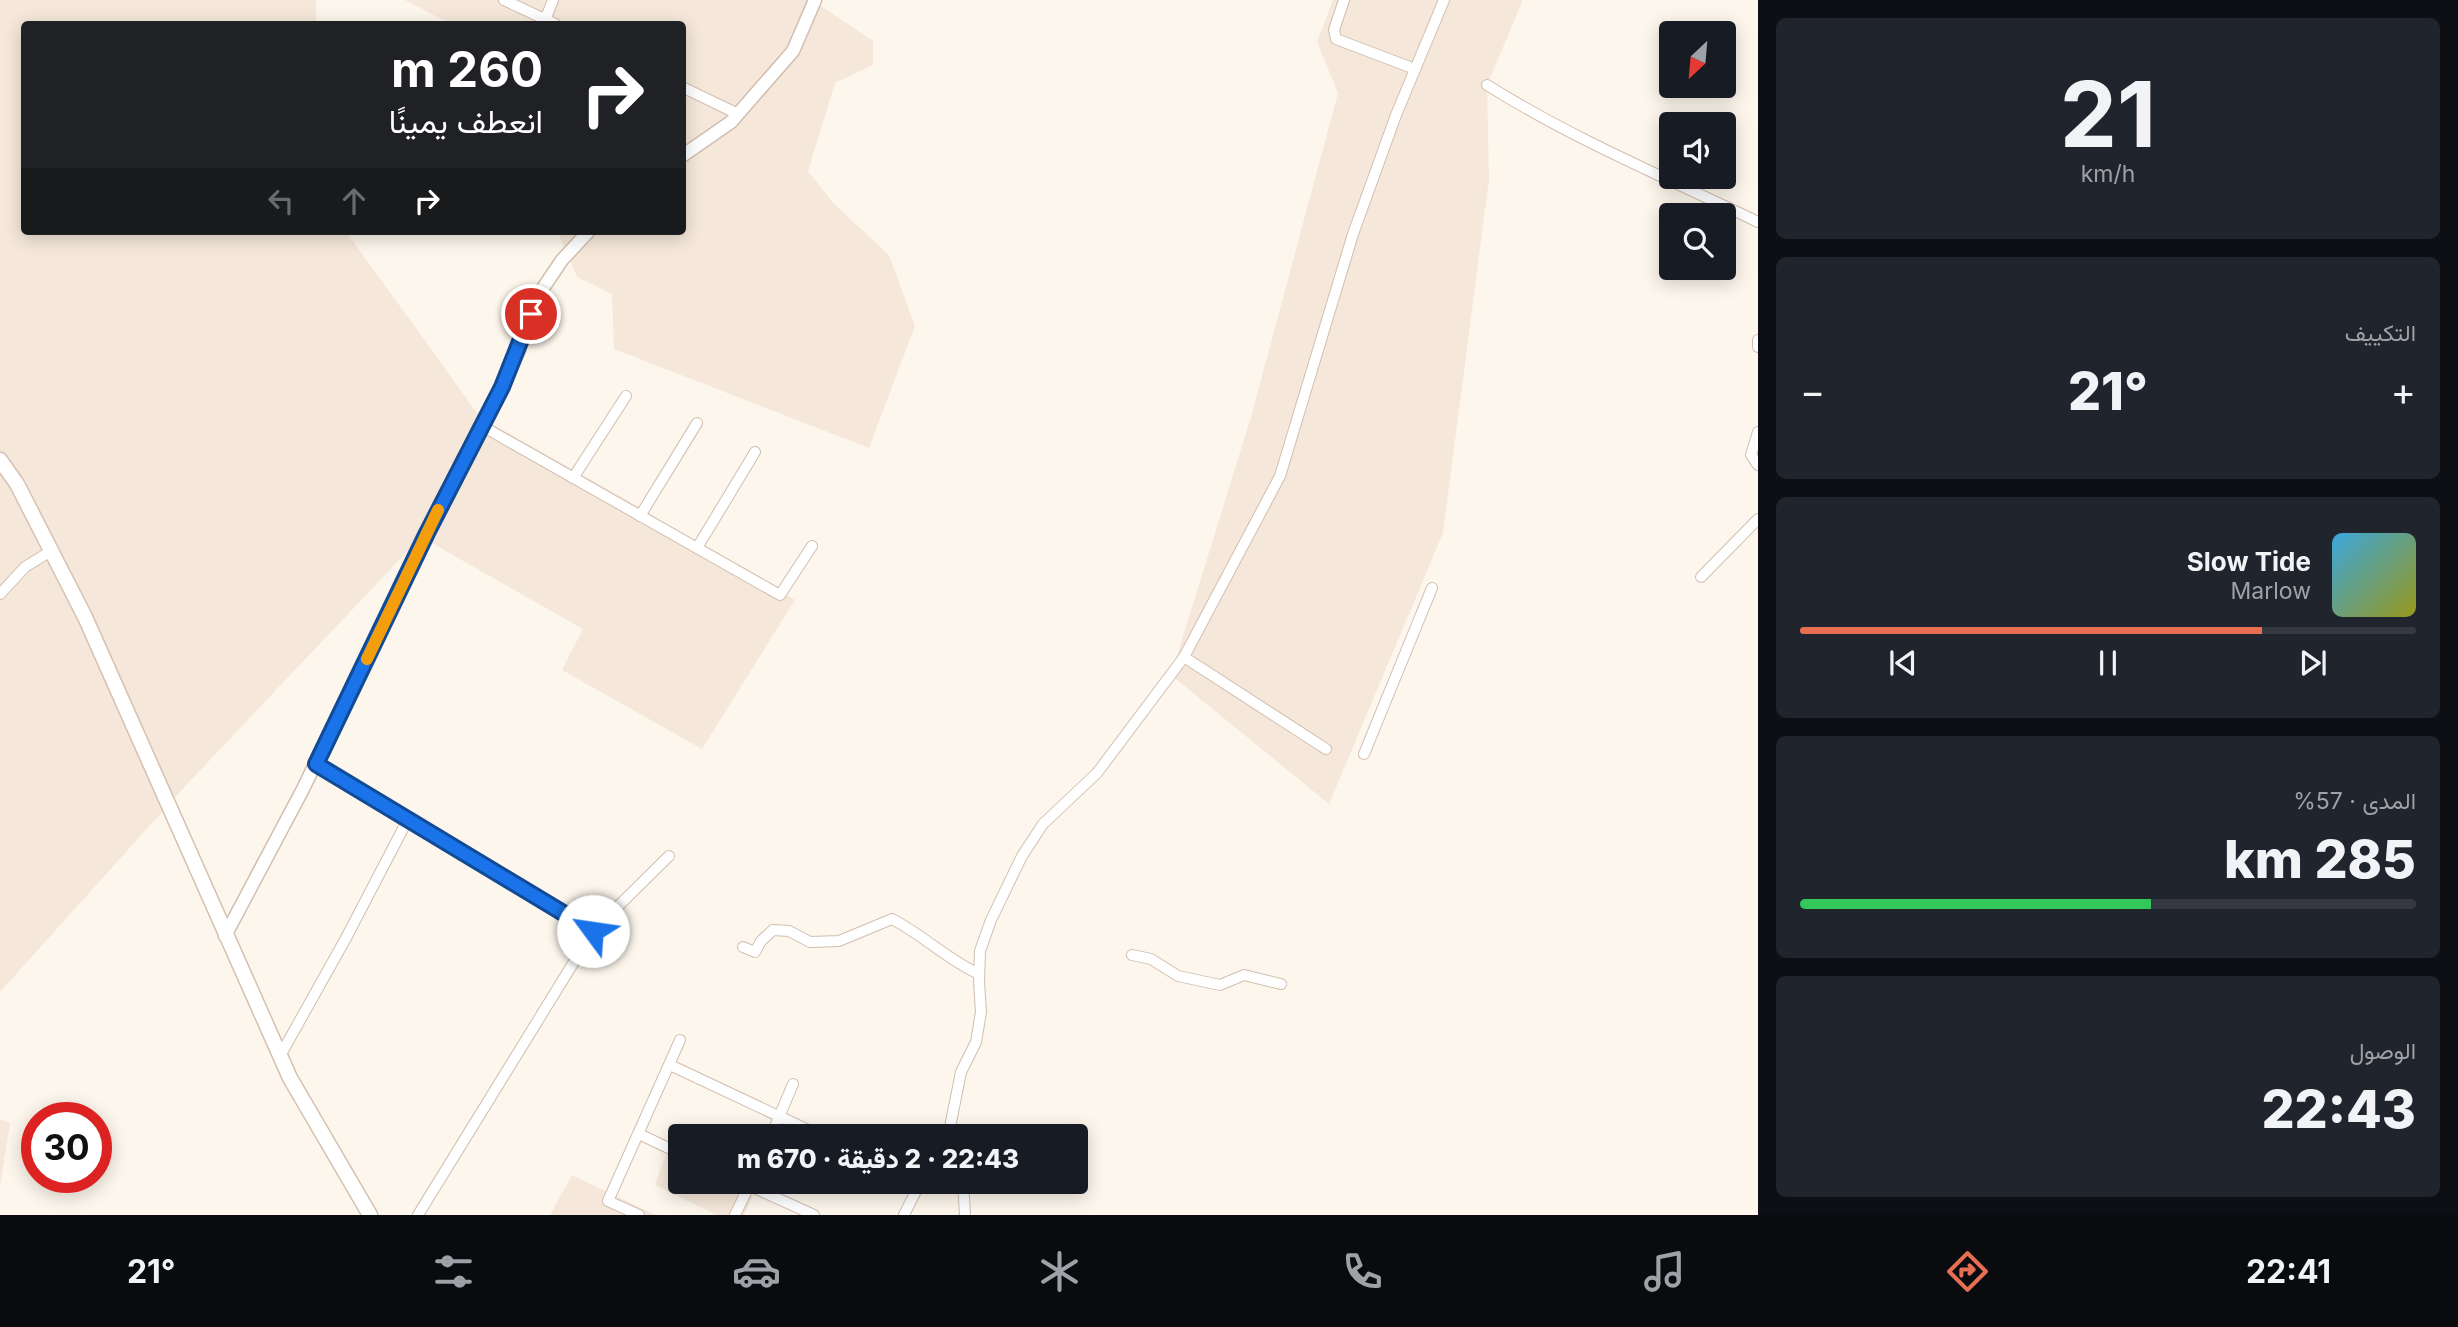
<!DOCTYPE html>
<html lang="ar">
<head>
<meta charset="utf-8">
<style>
  :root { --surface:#171b24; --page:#20242c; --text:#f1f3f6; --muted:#9ea1a6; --line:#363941; --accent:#e76f51 }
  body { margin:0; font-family:Inter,Vazirmatn,sans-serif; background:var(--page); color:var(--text); direction:rtl; height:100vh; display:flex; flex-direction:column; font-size:26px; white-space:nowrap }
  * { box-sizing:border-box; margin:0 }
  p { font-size:23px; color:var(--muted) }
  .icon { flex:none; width:38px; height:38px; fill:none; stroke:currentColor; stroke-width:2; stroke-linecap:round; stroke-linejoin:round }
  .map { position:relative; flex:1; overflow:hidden; direction:ltr }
  .side { display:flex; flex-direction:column; gap:18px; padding:18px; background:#0d0f14; width:700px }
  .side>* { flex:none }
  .guide { position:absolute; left:21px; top:21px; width:665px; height:214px; border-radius:7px; box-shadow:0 4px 18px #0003; direction:rtl; background:#202124; color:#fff; overflow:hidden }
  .needle { width:46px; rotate:206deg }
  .buttons { position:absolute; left:1659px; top:21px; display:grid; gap:14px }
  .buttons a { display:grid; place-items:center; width:77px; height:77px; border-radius:7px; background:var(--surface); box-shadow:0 4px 18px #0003; font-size:35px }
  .speed { position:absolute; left:21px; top:1102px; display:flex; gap:14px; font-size:35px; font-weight:700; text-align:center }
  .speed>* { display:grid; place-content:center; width:91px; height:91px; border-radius:50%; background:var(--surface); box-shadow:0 4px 18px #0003; line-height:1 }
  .speed .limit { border:10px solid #d22; background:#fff; color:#111 }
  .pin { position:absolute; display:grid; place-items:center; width:60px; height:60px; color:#fff; margin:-30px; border:4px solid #fff; border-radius:50%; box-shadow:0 2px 7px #0007 }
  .me { position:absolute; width:77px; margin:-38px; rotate:301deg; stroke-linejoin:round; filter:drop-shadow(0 0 5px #0008) }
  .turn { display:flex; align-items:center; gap:24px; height:147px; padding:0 28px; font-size:32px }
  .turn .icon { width:91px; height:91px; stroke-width:2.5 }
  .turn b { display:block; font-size:49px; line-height:60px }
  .lanes { display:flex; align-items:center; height:66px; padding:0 28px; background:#0003; justify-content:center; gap:35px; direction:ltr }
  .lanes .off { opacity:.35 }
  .big { font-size:52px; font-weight:800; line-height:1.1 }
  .side .widget { flex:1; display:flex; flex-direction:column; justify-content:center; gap:10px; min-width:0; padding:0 24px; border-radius:10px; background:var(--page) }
  .side .dial { align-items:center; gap:0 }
  .dial b { font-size:91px; line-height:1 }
  .song { display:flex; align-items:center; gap:21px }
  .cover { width:84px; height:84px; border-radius:10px; background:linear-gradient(135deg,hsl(200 70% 55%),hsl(60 70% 35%)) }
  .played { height:7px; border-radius:4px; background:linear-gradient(90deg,var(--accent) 75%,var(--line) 75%) }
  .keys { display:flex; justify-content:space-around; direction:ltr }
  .heat { display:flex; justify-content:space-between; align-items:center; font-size:38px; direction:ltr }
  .charge { height:10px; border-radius:5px; background:linear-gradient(90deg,#34c759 57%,var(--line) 0) }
  .trip { position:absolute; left:668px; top:1124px; width:420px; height:70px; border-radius:7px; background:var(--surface); box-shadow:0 4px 18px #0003; font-weight:800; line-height:70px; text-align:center; direction:rtl }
  .menu { display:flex; height:112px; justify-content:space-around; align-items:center; background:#090b0e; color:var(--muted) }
  .menu .icon { width:49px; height:49px }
  .menu .selected { color:var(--accent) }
  .menu b { font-size:32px; color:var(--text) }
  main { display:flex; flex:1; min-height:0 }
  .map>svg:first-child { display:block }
</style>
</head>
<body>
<main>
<section class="side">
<div class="widget dial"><b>21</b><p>km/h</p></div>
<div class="widget"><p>التكييف</p>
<div class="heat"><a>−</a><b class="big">21°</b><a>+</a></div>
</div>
<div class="widget">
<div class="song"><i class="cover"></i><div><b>Slow Tide</b><p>Marlow</p></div></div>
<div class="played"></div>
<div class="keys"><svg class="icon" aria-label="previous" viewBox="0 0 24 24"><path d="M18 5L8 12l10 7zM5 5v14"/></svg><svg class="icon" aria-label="pause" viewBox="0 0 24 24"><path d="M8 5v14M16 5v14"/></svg><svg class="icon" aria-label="next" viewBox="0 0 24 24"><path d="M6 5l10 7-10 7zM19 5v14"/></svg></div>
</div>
<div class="widget"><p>المدى · 57%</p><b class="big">285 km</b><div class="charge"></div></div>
<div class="widget"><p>الوصول</p><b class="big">22:43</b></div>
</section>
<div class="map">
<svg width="1758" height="1215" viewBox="0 0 1758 1215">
  <rect width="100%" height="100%" fill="#fdf6ec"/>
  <g fill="#f5e8da">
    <path d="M0 0H316V24H24V231H348L350 237 480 417 625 499 795 600 702 749 562 670 583 629 421 537 189 782 0 992Z"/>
    <path d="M405 0H812L873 41V65L835 83 808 171 834 204 889 255 915 326 869 448 614 349 612 294 577 277 557 231H682V24H451Z"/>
    <path d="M1333 0H1523L1487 85 1489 179 1443 533 1329 804 1171 675 1251 417 1338 93 1317 42Z"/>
    <path d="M0 1119 10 1123 0 1187Z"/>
    <path d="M672 1138 681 1142V1181H760L744 1215H716L655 1185Z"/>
    <path d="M572 1175 656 1215H550Z"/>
  </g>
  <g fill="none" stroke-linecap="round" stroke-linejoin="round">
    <defs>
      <g id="minor">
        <path d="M504 0 555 24"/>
        <path d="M1344 0 1334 30 1336 39 1415 69"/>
        <path d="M545 20 553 0"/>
        <path d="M1487 85C1573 139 1667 178 1758 222"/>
        <path d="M682 87 738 114"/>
        <path d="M1758 340V347"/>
        <path d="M482 426 780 595 812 546"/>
        <path d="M1758 432 1751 455 1758 465"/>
        <path d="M573 478 626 396"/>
        <path d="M640 516 697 423"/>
        <path d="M697 548 755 452"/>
        <path d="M1701 577 1758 519"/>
        <path d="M0 594 25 567 51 551"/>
        <path d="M1326 749 1184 657 1280 476 1353 234 1396 115 1444 0"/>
        <path d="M1364 754 1432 588"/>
        <path d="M316 764 593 931"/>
        <path d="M743 947 755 952 761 941 773 930 789 931 810 942 839 941 892 919C923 935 948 960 979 974"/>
        <path d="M1132 955 1151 959 1178 976 1220 985 1244 975 1281 984"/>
        <path d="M280 1056 346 938 407 821"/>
        <path d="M670 1065 821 1136"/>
        <path d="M639 1134 681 1154"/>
        <path d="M771 1136 793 1084"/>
        <path d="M943 1136 950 1127 961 1072 976 1042 981 1012 979 982 980 951 991 920 1022 856 1043 824 1097 773 1184 657"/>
        <path d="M739 1181 814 1215"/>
        <path d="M963 1181 965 1215"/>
        <path d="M418 1215 593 931 669 856"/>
        <path d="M639 1215 608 1201 680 1040"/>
        <path d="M735 1215 751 1182"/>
        <path d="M904 1215 921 1181"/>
      </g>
      <g id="tertiary">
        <path d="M682 156 731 122 793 51 815 0"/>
        <path d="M225 936 303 789 427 533 502 387 519 350 537 297 562 260 589 231"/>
      </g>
      <path id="secondary" d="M0 460 17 484 85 617 290 1078 370 1215"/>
    </defs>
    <use href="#minor" stroke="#d1beb0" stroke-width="12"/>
    <use href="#tertiary" stroke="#d1beb0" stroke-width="15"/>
    <use href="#secondary" stroke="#d6c0b0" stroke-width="17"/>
    <use href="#minor" stroke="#fff" stroke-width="10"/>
    <use href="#tertiary" stroke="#fff" stroke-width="12"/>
    <use href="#secondary" stroke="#fff" stroke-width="14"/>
  </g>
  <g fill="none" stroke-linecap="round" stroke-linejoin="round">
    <defs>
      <path id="route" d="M531 314 502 387 427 533 316 764 593 931"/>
    </defs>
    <use href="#route" stroke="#114b97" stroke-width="18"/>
    <use href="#route" stroke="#1a73e8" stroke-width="12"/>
    <path stroke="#f59e0b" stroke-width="12" d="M367 659 438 510"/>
  </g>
</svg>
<div class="buttons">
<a><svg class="needle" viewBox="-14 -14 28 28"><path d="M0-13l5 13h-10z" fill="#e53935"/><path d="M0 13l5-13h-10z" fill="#9ea1a6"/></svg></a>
<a><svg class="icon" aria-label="sound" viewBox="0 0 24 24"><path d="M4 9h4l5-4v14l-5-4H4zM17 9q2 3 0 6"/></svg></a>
<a><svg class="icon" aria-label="search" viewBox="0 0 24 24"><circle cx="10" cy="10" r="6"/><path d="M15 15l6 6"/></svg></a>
</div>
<div class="speed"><div class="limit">30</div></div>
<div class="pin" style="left:531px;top:314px;background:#d93025"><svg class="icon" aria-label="arrive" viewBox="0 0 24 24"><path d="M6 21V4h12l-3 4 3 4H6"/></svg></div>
<svg class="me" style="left:593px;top:931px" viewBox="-20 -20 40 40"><circle r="19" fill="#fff"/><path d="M0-13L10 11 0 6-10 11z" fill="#1a73e8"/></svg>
<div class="trip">22:43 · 2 دقيقة · 670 m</div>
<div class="guide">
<div class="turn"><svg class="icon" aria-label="right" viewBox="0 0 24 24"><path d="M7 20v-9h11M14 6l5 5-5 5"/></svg><div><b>260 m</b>انعطف يمينًا</div></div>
<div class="lanes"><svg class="icon off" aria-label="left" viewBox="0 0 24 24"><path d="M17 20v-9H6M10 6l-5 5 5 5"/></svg><svg class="icon off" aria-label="ahead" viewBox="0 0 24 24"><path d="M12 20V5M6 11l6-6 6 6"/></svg><svg class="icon" aria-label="right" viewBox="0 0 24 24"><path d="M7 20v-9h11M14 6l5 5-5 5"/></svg></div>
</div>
</div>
</main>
<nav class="menu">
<b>22:41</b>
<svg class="icon selected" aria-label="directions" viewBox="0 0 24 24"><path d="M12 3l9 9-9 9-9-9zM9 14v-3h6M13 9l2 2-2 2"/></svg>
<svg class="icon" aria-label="music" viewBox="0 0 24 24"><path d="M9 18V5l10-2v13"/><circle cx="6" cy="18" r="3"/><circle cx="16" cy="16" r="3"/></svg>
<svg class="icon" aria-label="phone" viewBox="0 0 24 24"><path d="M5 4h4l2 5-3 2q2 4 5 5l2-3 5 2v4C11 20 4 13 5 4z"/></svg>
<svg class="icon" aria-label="climate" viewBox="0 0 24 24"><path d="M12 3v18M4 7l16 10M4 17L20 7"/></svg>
<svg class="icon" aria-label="car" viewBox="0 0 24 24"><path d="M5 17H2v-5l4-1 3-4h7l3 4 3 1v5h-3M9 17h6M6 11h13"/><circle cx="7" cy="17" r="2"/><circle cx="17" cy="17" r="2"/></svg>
<svg class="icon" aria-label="filters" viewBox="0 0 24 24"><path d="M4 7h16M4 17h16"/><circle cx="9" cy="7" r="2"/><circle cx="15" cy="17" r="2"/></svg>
<b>21°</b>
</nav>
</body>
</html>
